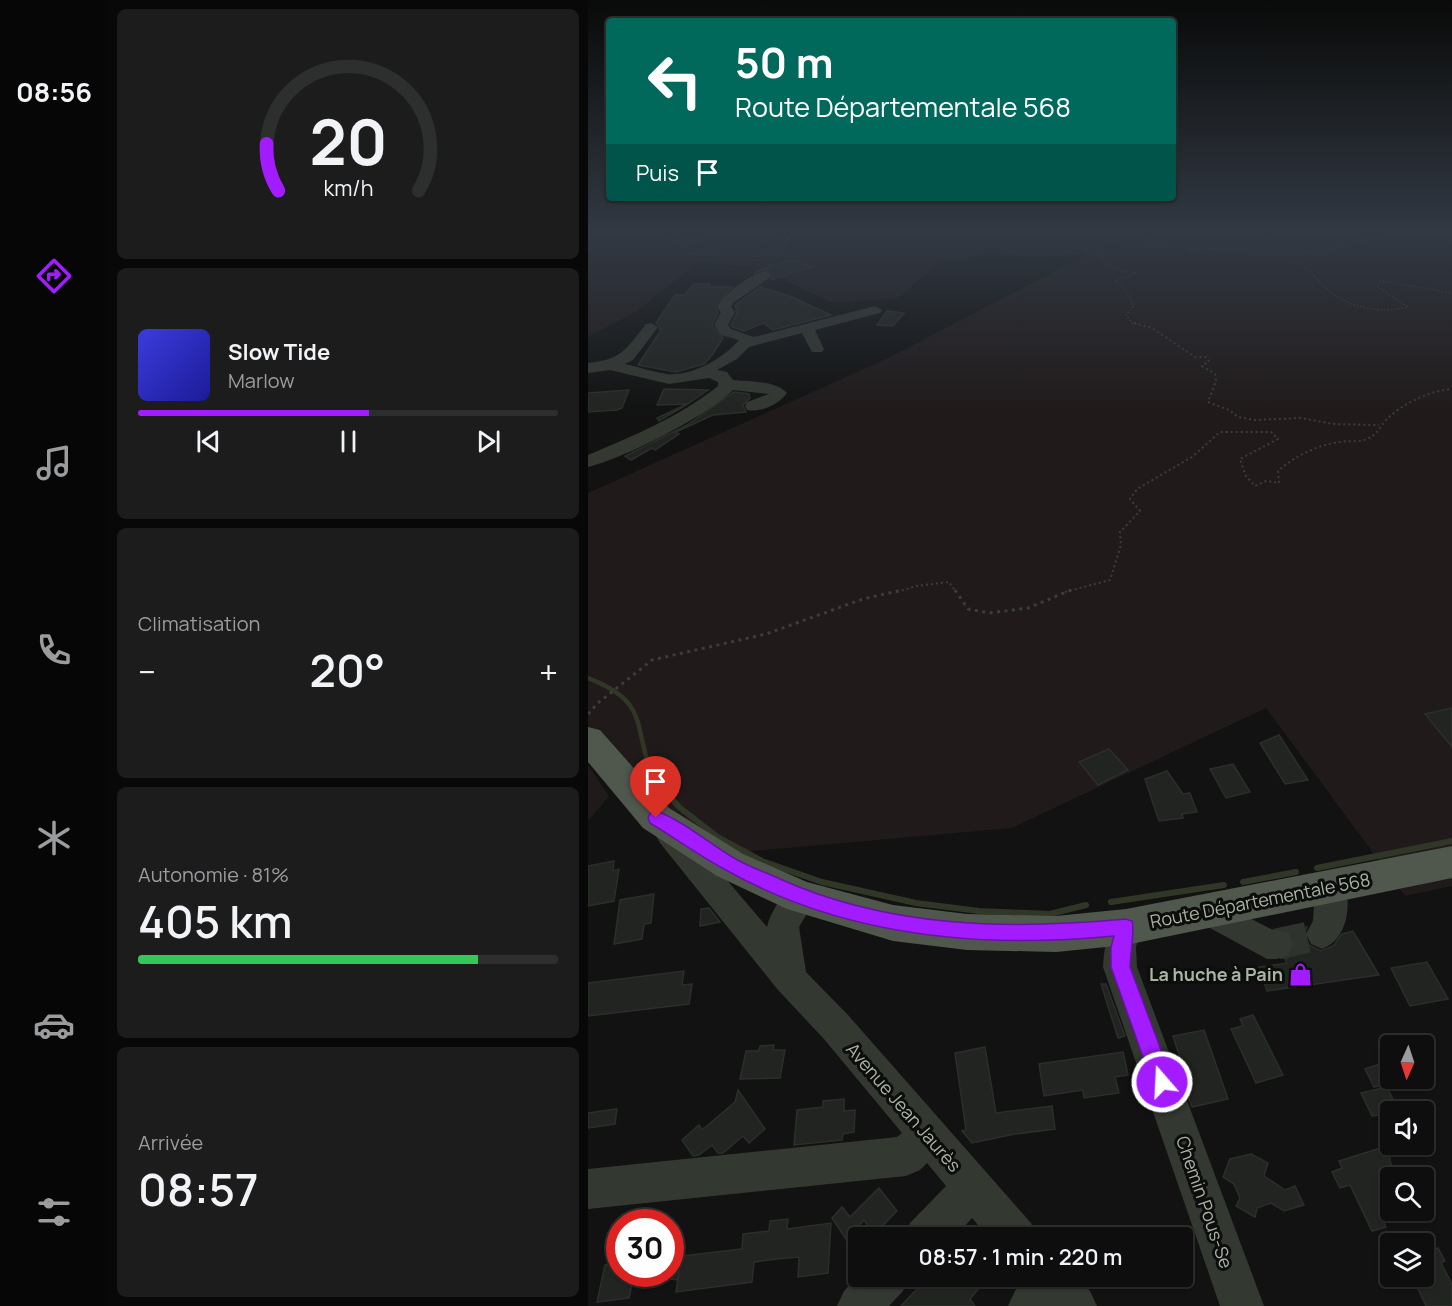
<!DOCTYPE html>
<html lang="fr">
<head>
<meta charset="utf-8">
<style>
  :root { --surface:#0d0e0d; --page:#1b1c1b; --text:#f1f3f6; --muted:#9a9c9d; --line:#2d2e2e; --accent:#a21cff }
  body { margin:0; font-family:Manrope,sans-serif; background:var(--page); color:var(--text); height:100vh; display:flex; flex-direction:column; font-size:22px; white-space:nowrap }
  * { box-sizing:border-box; margin:0 }
  p { font-size:20px; color:var(--muted) }
  .icon { flex:none; width:33px; height:33px; fill:none; stroke:currentColor; stroke-width:2; stroke-linecap:round; stroke-linejoin:round }
  .map { position:relative; flex:1; overflow:hidden }
  .side { display:flex; flex-direction:column; gap:9px; padding:9px; background:#070807; width:480px }
  .side>* { flex:none }
  .top-card { position:absolute; left:18px; top:18px; width:570px; height:183px; border-radius:6px; box-shadow:0 2px 4px #0004,0 0 0 2px var(--line); background:#00695c; color:#fff; overflow:hidden }
  .needle { width:39px; rotate:183deg }
  .fabs { position:absolute; left:792px; top:1035px; display:grid; gap:12px }
  .fabs a { display:grid; place-items:center; width:54px; height:54px; border-radius:6px; background:var(--surface); box-shadow:0 2px 4px #0004,0 0 0 2px var(--line); font-size:30px }
  .speed { position:absolute; left:18px; top:1209px; display:flex; gap:12px; font-size:30px; font-weight:700; text-align:center }
  .speed>* { display:grid; place-content:center; width:78px; height:78px; border-radius:50%; background:var(--surface); box-shadow:0 2px 4px #0004,0 0 0 2px var(--line); line-height:1 }
  .speed .limit { border:9px solid #d22; background:#fff; color:#111 }
  .pin { position:absolute; display:grid; place-items:center; width:51px; height:51px; color:#fff; margin:-62px -26px; border-radius:50% 50% 50% 0; rotate:-45deg; box-shadow:0 0 6px #0007 }
  .pin .icon { rotate:45deg }
  .me { position:absolute; width:66px; margin:-33px; rotate:341deg; stroke-linejoin:round; filter:drop-shadow(0 0 4px #0008) }
  .turn { display:flex; align-items:center; gap:21px; height:126px; padding:0 30px; font-size:27px }
  .turn .icon { width:78px; height:78px; stroke-width:2.5 }
  .turn b { display:block; font-size:42px; line-height:51px }
  .then { display:flex; align-items:center; height:57px; padding:0 30px; background:#0003; gap:12px; font-size:22px }
  .big { font-size:45px; font-weight:600; line-height:1.1 }
  .side .tile { flex:1; display:flex; flex-direction:column; justify-content:center; gap:9px; min-width:0; padding:0 21px; border-radius:9px; background:var(--page) }
  .side .dial { align-items:center; gap:0 }
  .dial svg { height:156px; overflow:visible; fill:none; stroke:var(--line); stroke-width:7; stroke-linecap:round; text-anchor:middle }
  .dial text { fill:var(--text); stroke:none }
  .song { display:flex; align-items:center; gap:18px }
  .cover { width:72px; height:72px; border-radius:9px; background:linear-gradient(135deg,hsl(240 70% 55%),hsl(240 70% 35%)) }
  .played { height:6px; border-radius:3px; background:linear-gradient(90deg,var(--accent) 55%,var(--line) 55%) }
  .keys { display:flex; justify-content:space-around; direction:ltr }
  .heat { display:flex; justify-content:space-between; align-items:center; font-size:33px; direction:ltr }
  .charge { height:9px; border-radius:4px; background:linear-gradient(90deg,#34c759 81%,var(--line) 0) }
  .trip { position:absolute; left:260px; top:1227px; width:345px; height:60px; border-radius:6px; background:var(--surface); box-shadow:0 2px 4px #0004,0 0 0 2px var(--line); font-weight:600; line-height:60px; text-align:center }
  main { display:flex; flex:1; min-height:0 }
  .menu { display:flex; flex-direction:column; width:108px; justify-content:space-around; align-items:center; background:#050605; color:var(--muted) }
  .menu .icon { width:42px; height:42px }
  .menu .on { color:var(--accent) }
  .menu b { font-size:27px; color:var(--text) }
  .map>svg:first-child { display:block }
</style>
</head>
<body>
<main>
<nav class="menu">
<b>08:56</b>
<svg class="icon on" aria-label="directions" viewBox="0 0 24 24"><path d="M12 3l9 9-9 9-9-9zM9 14v-3h6M13 9l2 2-2 2"/></svg>
<svg class="icon" aria-label="music" viewBox="0 0 24 24"><path d="M9 18V5l10-2v13"/><circle cx="6" cy="18" r="3"/><circle cx="16" cy="16" r="3"/></svg>
<svg class="icon" aria-label="phone" viewBox="0 0 24 24"><path d="M5 4h4l2 5-3 2q2 4 5 5l2-3 5 2v4C11 20 4 13 5 4z"/></svg>
<svg class="icon" aria-label="climate" viewBox="0 0 24 24"><path d="M12 3v18M4 7l16 10M4 17L20 7"/></svg>
<svg class="icon" aria-label="car" viewBox="0 0 24 24"><path d="M5 17H2v-5l4-1 3-4h7l3 4 3 1v5h-3M9 17h6M6 11h13"/><circle cx="7" cy="17" r="2"/><circle cx="17" cy="17" r="2"/></svg>
<svg class="icon" aria-label="filters" viewBox="0 0 24 24"><path d="M4 7h16M4 17h16"/><circle cx="9" cy="7" r="2"/><circle cx="15" cy="17" r="2"/></svg>
</nav>
<section class="side">
<div class="tile dial"><svg viewBox="0 0 100 80">
<path d="M14 69A42 42 0 1 1 86 69"/>
<path d="M14 69A42 42 0 0 1 8 45" stroke="#a21cff"/>
<text x="50" y="56" font-size="32" font-weight="700">20</text>
<text x="50" y="72" font-size="11">km/h</text>
</svg></div>
<div class="tile">
<div class="song"><i class="cover"></i><div><b>Slow Tide</b><p>Marlow</p></div></div>
<div class="played"></div>
<div class="keys"><svg class="icon" aria-label="previous" viewBox="0 0 24 24"><path d="M18 5L8 12l10 7zM5 5v14"/></svg><svg class="icon" aria-label="pause" viewBox="0 0 24 24"><path d="M8 5v14M16 5v14"/></svg><svg class="icon" aria-label="next" viewBox="0 0 24 24"><path d="M6 5l10 7-10 7zM19 5v14"/></svg></div>
</div>
<div class="tile"><p>Climatisation</p>
<div class="heat"><a>−</a><b class="big">20°</b><a>+</a></div>
</div>
<div class="tile"><p>Autonomie · 81%</p><b class="big">405 km</b><div class="charge"></div></div>
<div class="tile"><p>Arrivée</p><b class="big">08:57</b></div>
</section>
<div class="map">
<svg width="864" height="1306" viewBox="0 0 864 1306">
  <rect width="100%" height="100%" fill="#111211"/>
  <g fill="#201a1a">
    <path d="M0 230H864V886L817 896 678 708 424 828 119 855 0 740V493L298 359 498 255 439 257 404 252 378 260 353 261 310 298 244 303 170 267 110 262 49 311 0 337Z"/>
    <path d="M0 765 21 796 0 821Z"/>
  </g>
  <g fill="none" stroke-linecap="round" stroke-linejoin="round">
    <path stroke="#313726" stroke-width="4.5" d="M0 678C65 703 43 728 66 779"/>
    <g stroke="#313726" stroke-width="6">
      <path d="M65 777 91 807 131 838 174 861 234 882 328 903 391 911 462 914 498 905"/>
      <path d="M729 868 864 841"/>
      <path d="M655 882 708 872"/>
      <path d="M523 902 636 885"/>
    </g>
  </g>
  <g fill="#212421" stroke="#2b2f2a" stroke-width="1.5">
    <path d="M203 260 224 267 182 280 185 274 182 270 176 269 167 273 168 271Z"/>
    <path d="M106 284H122L120 287H144L127 306 130 312 124 326 135 338 124 355 116 364 88 372 50 365 74 329H71L72 327 68 323 87 295H96Z"/>
    <path d="M172 287 204 297 243 315 185 330 175 323 156 331 144 327 143 325 149 313 147 305Z"/>
    <path d="M299 311 316 313 305 326 289 325Z"/>
    <path d="M76 389 120 390 98 405 71 421 69 418 99 404 69 405Z"/>
    <path d="M41 390 34 408 29 410 0 412V393Z"/>
    <path d="M146 392 161 394 162 398 155 405 158 412 125 415 88 432 91 434 67 450 64 448 43 460 37 456 99 425Z"/>
    <path d="M864 708V747L837 714Z"/>
    <path d="M691 735 720 780 697 784 672 743Z"/>
    <path d="M521 749 540 770 510 785 491 762Z"/>
    <path d="M645 764 662 792 638 798 622 769Z"/>
    <path d="M579 771 595 794 602 793 609 812 594 814 595 818 571 821 557 779Z"/>
    <path d="M26 861 25 871 31 869 26 901 0 906V866Z"/>
    <path d="M66 894 63 923 56 924 54 939 26 944 32 900Z"/>
    <path d="M121 908 132 922 112 926 113 909Z"/>
    <path d="M719 927 716 935 721 945 733 951 745 946 754 934 765 931 791 975 679 991 671 967 699 963 697 959 703 956 707 945 701 931Z"/>
    <path d="M839 962 860 999 822 1006 803 968Z"/>
    <path d="M96 971 94 985 104 984 101 1004 0 1016V983Z"/>
    <path d="M513 984H518L537 1036 530 1038Z"/>
    <path d="M665 1015 695 1075 668 1083 643 1029 655 1026 652 1019Z"/>
    <path d="M616 1030 640 1099 604 1107 589 1065 594 1064 585 1036Z"/>
    <path d="M186 1045 185 1050H197L192 1078 152 1079 158 1051H171L172 1046Z"/>
    <path d="M397 1047 408 1113 464 1106 467 1129 427 1134 384 1143 374 1131 378 1130 367 1053Z"/>
    <path d="M535 1052 540 1075 527 1077 531 1093 496 1098 495 1090 456 1096 451 1064Z"/>
    <path d="M792 1064 802 1084 786 1087 777 1069Z"/>
    <path d="M799 1087 811 1112 784 1116 773 1093Z"/>
    <path d="M150 1090 177 1129 161 1143 155 1136 135 1153H130L124 1145 111 1155 105 1156 94 1140 111 1125 114 1130 147 1102Z"/>
    <path d="M256 1099V1111L267 1110 266 1132 255 1134 254 1140 206 1145 209 1110 235 1107V1101Z"/>
    <path d="M29 1109 27 1124 0 1128V1113Z"/>
    <path d="M802 1145V1162L811 1178H802V1192L793 1195 805 1219 796 1222 798 1227 784 1231 762 1185 752 1188 744 1172 754 1168 751 1161Z"/>
    <path d="M663 1154 680 1163 676 1176 697 1190 707 1186 716 1205 696 1211 683 1203 669 1208 667 1217 648 1206 652 1198 646 1184 635 1177 642 1159Z"/>
    <path d="M291 1188 309 1211 286 1234 276 1220 258 1239 244 1218 254 1207 262 1217Z"/>
    <path d="M200 1219 199 1229 243 1223 240 1273 210 1277 211 1257 188 1259 166 1262 164 1282 88 1292 91 1271 90 1280 82 1279V1243L96 1241 94 1256 154 1249 155 1234 181 1231 182 1221Z"/>
    <path d="M850 1248 857 1261 853 1263 864 1284V1306H838L824 1276H836V1253Z"/>
    <path d="M32 1263V1274H46L41 1298 9 1302 17 1265Z"/>
    <path d="M341 1276H401L382 1299 387 1306H313Z"/>
  </g>
  <g fill="none" stroke-linecap="round" stroke-linejoin="round">
    <path stroke="#2f332e" stroke-width="31" stroke-dasharray="31 16" stroke-linecap="butt" d="M689 944 734 934"/>
    <g stroke="#3a3f37" stroke-width="1.5" stroke-dasharray="1.5 2" stroke-linecap="butt">
      <path d="M83 230 91 231 82 236 84 241 112 240 94 247 112 250 104 254 148 257 188 255"/>
      <path d="M165 230 197 241"/>
      <path d="M543 230C600 262 648 240 703 260 718 265 727 278 738 288 759 308 793 314 820 307L789 286 793 281 864 293"/>
      <path d="M684 253 740 252 765 242 835 230"/>
      <path d="M182 266 206 230"/>
      <path d="M552 325 544 323 538 315 546 306 534 285 527 281 549 273 535 271 513 262 517 259 508 252 517 242 564 248 580 246"/>
    </g>
    <g stroke="#3a3f37" stroke-width="2" stroke-dasharray="2 3" stroke-linecap="butt">
      <path d="M546 323 564 328 607 357H618L621 361 614 366 627 374 628 381 620 402 641 410 650 417 666 420 713 418 745 424 791 425"/>
      <path d="M309 592 328 586 361 582 368 592"/>
      <path d="M477 592 522 580 533 545 532 532 552 511 542 499 549 489 604 457 632 432H683L690 439 652 459 658 476 667 486 678 481 691 483 690 471C707 456 729 445 752 442 761 440 771 443 779 439 789 435 791 428 798 420 815 403 841 391 864 389"/>
    </g>
    <g stroke="#3a3f37" stroke-width="3" stroke-dasharray="3 4.5" stroke-linecap="butt">
      <path d="M367 590 380 609 401 613 440 608 483 590"/>
      <path d="M0 714 10 703 64 660 178 634 275 599 314 590"/>
    </g>
    <g fill="#333831" fill-rule="evenodd">
      <path d="M177 271 181 272 183 275 181 278 145 303 143 307 147 312 140 325 143 329 166 337 287 306 294 310 292 313 227 330 236 349 234 352H224L214 333 161 347 149 359 129 370 139 372 145 380C161 382 188 380 199 393 191 404 173 413 159 410L157 406 159 402 181 394 145 390C121 415 35 459 0 467V455C45 436 91 417 130 386V382L121 378 81 384 22 370 0 373V363C35 359 37 350 58 324L63 323 70 327 45 360 37 364C51 367 65 372 79 374 103 377 136 358 151 340L133 335 126 325 133 312 129 307C137 292 161 276 177 271Z"/>
      <path d="M82 822 92 825 179 927C182 914 196 888 210 884 215 883 219 885 224 887L229 897 211 927 218 972 260 1015 399 1173 443 1223 449 1238H401L384 1218 366 1238H316L322 1223 358 1186 339 1163 332 1170 318 1176 0 1209V1169L309 1137 314 1133 236 1039 190 990 72 843 67 834 72 825Z"/>
      <path d="M743 874 754 877C765 901 761 939 734 949L723 944 718 934 725 921 727 887 732 877Z"/>
      <path d="M620 897 683 929 701 933 705 944 701 955 689 959H679L609 921 604 911 609 901Z"/>
      <path d="M538 912 549 917 554 927 548 947 549 967 676 1306H632L515 967C516 948 519 934 527 917Z"/>
      <path d="M270 1276H321L315 1291 301 1306H249L256 1291Z"/>
      <path d="M436 1276H490L502 1291 509 1306H420L427 1291Z"/>
    </g>
    <path fill="#50574d" fill-rule="evenodd" d="M0 727 12 730 81 808 155 854 219 882 305 905 379 914 468 916 538 909 864 846V878L538 945 468 952 379 950 305 941 199 909 129 876 55 828 0 762Z"/>
  </g>
  <linearGradient id="sky" x2="0" y2="1"><stop stop-color="#090a09"/><stop offset="0.56" stop-color="#323943"/><stop offset="1" stop-color="#323943" stop-opacity="0"/></linearGradient>
  <rect width="864" height="413" fill="url(#sky)"/>
  <path fill="#a21cff" stroke="#6912a6" stroke-width="1.5" d="M68 811C94 820 122 844 146 858 161 867 177 872 192 879 301 928 421 930 538 919L544 921C547 928 542 956 542 967L585 1082 582 1089 574 1092 567 1089 564 1082 523 967V947L526 936C393 949 254 936 136 869 110 855 87 838 62 823L60 818 62 813Z"/>
  <defs>
    <symbol id="shop-bare" viewBox="-9 -9 18 18"><path d="M-5-2.5h2.3a2.7 3.5 0 0 1 5.4 0H5L5.5 6h-11ZM-1.5-2.5h3a1.5 2.3 0 0 0-3 0Z" fill="#a21cff" stroke="#0c0d0c" stroke-width="2.5" paint-order="stroke"/></symbol>
  </defs>
  <g fill-rule="evenodd">
    <use href="#shop-bare" x="696" y="958" width="33" height="33"/>
  </g>
  <g text-anchor="middle" dominant-baseline="central" stroke-width="6" stroke-linejoin="round" paint-order="stroke">
    <g font-size="18" fill="#a8b5a0" stroke="#0c0d0c">
      <text transform="translate(672 900) rotate(-11)">Route Départementale 568</text>
      <text transform="translate(316 1107) rotate(49)">Avenue Jean Jaurès</text>
      <text transform="translate(617 1202) rotate(71)">Chemin Pous-Se</text>
    </g>
    <g font-size="18" font-weight="bold" fill="#a8b5a0" stroke="#0c0d0c" text-anchor="end">
      <text x="695" y="974">La huche à Pain</text>
    </g>
  </g>
</svg>
<div class="fabs">
<a><svg class="needle" viewBox="-14 -14 28 28"><path d="M0-13l5 13h-10z" fill="#e53935"/><path d="M0 13l5-13h-10z" fill="#9a9c9d"/></svg></a>
<a><svg class="icon" aria-label="sound" viewBox="0 0 24 24"><path d="M4 9h4l5-4v14l-5-4H4zM17 9q2 3 0 6"/></svg></a>
<a><svg class="icon" aria-label="search" viewBox="0 0 24 24"><circle cx="10" cy="10" r="6"/><path d="M15 15l6 6"/></svg></a>
<a><svg class="icon" aria-label="layers" viewBox="0 0 24 24"><path d="M12 4l9 5-9 5-9-5zM3 14l9 5 9-5"/></svg></a>
</div>
<div class="speed"><div class="limit">30</div></div>
<div class="pin" style="left:68px;top:818px;background:#d93025"><svg class="icon" aria-label="arrive" viewBox="0 0 24 24"><path d="M6 21V4h12l-3 4 3 4H6"/></svg></div>
<svg class="me" style="left:574px;top:1082px" viewBox="-20 -20 40 40"><circle r="17" fill="#a21cff" stroke="#fff" stroke-width="3"/><path d="M0-11L8 9 0 5-8 9z" fill="#fff"/></svg>
<div class="trip">08:57 · 1 min · 220 m</div>
<div class="top-card">
<div class="turn"><svg class="icon" aria-label="left" viewBox="0 0 24 24"><path d="M17 20v-9H6M10 6l-5 5 5 5"/></svg><div><b>50 m</b>Route Départementale 568</div></div>
<div class="then">Puis<svg class="icon" aria-label="arrive" viewBox="0 0 24 24"><path d="M6 21V4h12l-3 4 3 4H6"/></svg></div>
</div>
</div>
</main>
</body>
</html>
